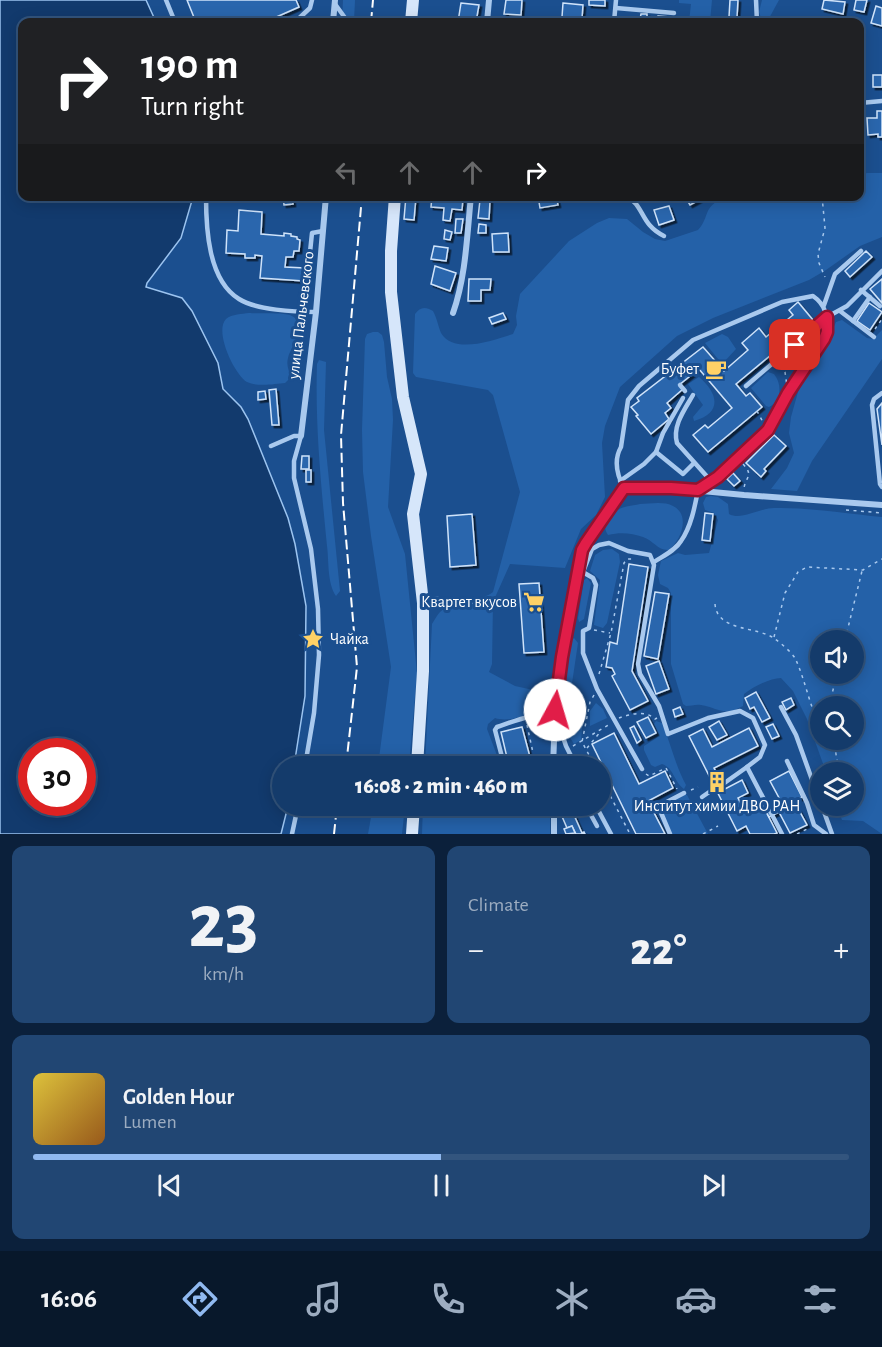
<!DOCTYPE html>
<html lang="en">
<head>
<meta charset="utf-8">
<style>
  :root { --surface:#143b6b; --page:#214673; --text:#f1f3f6; --muted:#9dadc1; --line:#33557e; --accent:#90b9f0 }
  body { margin:0; font-family:"Alegreya Sans",sans-serif; background:var(--page); color:var(--text); height:100vh; display:flex; flex-direction:column; font-size:22px; white-space:nowrap }
  * { box-sizing:border-box; margin:0 }
  p { font-size:20px; color:var(--muted) }
  .icon { flex:none; width:33px; height:33px; fill:none; stroke:currentColor; stroke-width:2; stroke-linecap:round; stroke-linejoin:round }
  .map { position:relative; height:834px; overflow:hidden }
  .sheet { display:flex; flex-direction:column; gap:12px; padding:12px; background:#0b203b; flex:1 }
  .sheet>* { flex:none }
  .banner { position:absolute; left:18px; top:18px; width:846px; height:183px; border-radius:12px; box-shadow:0 3px 15px #0003,0 0 0 2px var(--line); background:#202124; color:#fff; overflow:hidden }
  .buttons { position:absolute; left:810px; top:630px; display:grid; gap:12px }
  .buttons a { display:grid; place-items:center; width:54px; height:54px; border-radius:50%; background:var(--surface); box-shadow:0 3px 15px #0003,0 0 0 2px var(--line); font-size:30px }
  .speed { position:absolute; left:18px; top:738px; display:flex; gap:12px; font-size:30px; font-weight:700; text-align:center }
  .speed>* { display:grid; place-content:center; width:78px; height:78px; border-radius:50%; background:var(--surface); box-shadow:0 3px 15px #0003,0 0 0 2px var(--line); line-height:1 }
  .speed .limit { border:9px solid #d22; background:#fff; color:#111 }
  .pin { position:absolute; display:grid; place-items:center; width:51px; height:51px; color:#fff; margin:-26px; border-radius:12px; box-shadow:0 3px 9px #0006 }
  .me { position:absolute; width:66px; margin:-33px; rotate:6deg; stroke-linejoin:round; filter:drop-shadow(0 0 4px #0008) }
  .turn { display:flex; align-items:center; gap:21px; height:126px; padding:0 24px; font-size:27px }
  .turn .icon { width:78px; height:78px; stroke-width:2.5 }
  .turn b { display:block; font-size:42px; line-height:51px }
  .lanes { display:flex; align-items:center; height:57px; padding:0 24px; background:#0003; justify-content:center; gap:30px; direction:ltr }
  .lanes .off { opacity:.35 }
  .big { font-size:45px; font-weight:800; line-height:1.1 }
  .sheet .card { flex:1; display:flex; flex-direction:column; justify-content:center; gap:9px; min-width:0; padding:0 21px; border-radius:12px; background:var(--page) }
  .sheet .dial { align-items:center; gap:0 }
  .dial b { font-size:78px; line-height:1 }
  .song { display:flex; align-items:center; gap:18px }
  .cover { width:72px; height:72px; border-radius:9px; background:linear-gradient(135deg,hsl(50 70% 55%),hsl(30 70% 35%)) }
  .played { height:6px; border-radius:3px; background:linear-gradient(90deg,var(--accent) 50%,var(--line) 50%) }
  .keys { display:flex; justify-content:space-around; direction:ltr }
  .heat { display:flex; justify-content:space-between; align-items:center; font-size:33px; direction:ltr }
  .sheet .tiles { flex:1; display:grid; gap:12px; grid-template-columns:1fr 1fr }
  .card:last-child { grid-column:span 2 }
  .trip { position:absolute; left:272px; top:756px; width:339px; height:60px; border-radius:30px; background:var(--surface); box-shadow:0 3px 15px #0003,0 0 0 2px var(--line); font-weight:800; line-height:60px; text-align:center }
  .tab-bar { display:flex; height:96px; justify-content:space-around; align-items:center; background:#08182b; color:var(--muted) }
  .tab-bar .icon { width:42px; height:42px }
  .tab-bar .active { color:var(--accent) }
  .tab-bar b { font-size:27px; color:var(--text) }
  .map>svg:first-child { display:block }
</style>
</head>
<body>
<div class="map">
<svg width="882" height="834" viewBox="0 0 882 834">
  <defs>
    <filter id="shadow"><feDropShadow dx="2.5" dy="2.5" stdDeviation="0" flood-color="#0009"/></filter>
  </defs>
  <rect width="100%" height="100%" fill="#1b4f8f"/>
  <g fill="#2461a8" fill-rule="evenodd">
    <path d="M343 0H355L354 22H342Z"/>
    <path d="M679 0H712L710 22H689L691 4 679 3Z"/>
    <path d="M762 0H779L767 22 762 21 759 12Z"/>
    <path d="M867 173H882V237L860 246 826 270 809 280 713 318 677 336 620 387 605 426 602 443 605 497 596 515 581 529 565 568 510 564 493 602 492 664 489 672 515 686 538 691 544 698V706C531 714 510 723 495 718L488 724 487 729 501 766H425L432 624C434 621 437 615 440 612 455 599 479 603 493 592L520 492 493 395 488 390 416 377 413 373 415 314C420 307 425 306 433 311 437 318 438 326 441 333 454 355 494 340 513 334L517 325 516 316 520 294 569 241 597 223 609 218 627 219 643 232 655 239 665 241 698 230C711 216 701 207 726 197L860 196V175Z"/>
    <path d="M249 313C258 314 285 312 292 316 311 327 290 346 288 358 286 365 289 371 291 377L285 383C275 384 257 387 247 382 234 374 214 331 226 319 232 314 242 314 249 313Z"/>
    <path d="M842 320 867 338 873 339 882 330V359L812 461 797 491 771 489 787 468 794 453 789 433 791 417 798 392 802 382 816 366 836 322Z"/>
    <path d="M373 332H378L382 335 384 342 387 377 392 399 393 420 388 507 405 554 417 673 409 766H378L391 667 371 536 363 472 362 430 365 339 367 334Z"/>
    <path d="M722 334 728 337 736 349 724 362 718 359 705 343Z"/>
    <path d="M813 335H816C817 345 802 364 791 365V358Z"/>
    <path d="M319 360 326 362 324 430 340 591 336 596C327 583 329 560 327 546 321 485 315 424 317 364Z"/>
    <path d="M768 372 774 374C782 384 782 400 769 407L766 406 751 388Z"/>
    <path d="M699 377C718 393 723 413 694 421L693 417 703 405 688 384Z"/>
    <path d="M711 496 718 497 728 504 729 514C741 521 760 508 774 508 807 507 848 514 882 517V834L863 821 842 820 837 806H854V772H826L807 719 793 691 781 678C770 678 753 687 744 694L743 706C723 717 719 708 701 705 696 704 691 706 686 706L683 704 671 664V593L668 588 660 584 658 575 661 561 678 553 685 555 709 553 718 520 714 513 705 510 703 503 706 497ZM820 640H854V674H820ZM820 706H854V740H820Z"/>
    <path d="M640 504C649 504 664 501 673 506 691 515 681 540 669 550 658 551 653 540 643 537 632 533 620 532 608 535 605 530 604 527 607 522 614 507 625 507 640 504Z"/>
    <path d="M612 549 619 554 620 562 607 623 603 628 594 625 600 580 590 571 595 555 603 550Z"/>
    <path d="M587 578 591 583 584 619 579 622 578 618 584 580Z"/>
    <path d="M574 638 578 643 571 690 574 694 580 695 585 699 581 740 574 744 569 736 562 695 572 640Z"/>
    <path d="M596 703 603 709 607 718 590 726V711Z"/>
    <path d="M656 721 662 723C671 744 675 765 686 785L684 789C674 782 674 768 662 764L655 767 651 765 644 750V746L655 739 659 735 654 724Z"/>
    <path d="M682 793 687 795 708 834H672L658 804Z"/>
    <path d="M373 806H405L402 834H368Z"/>
    <path d="M423 806H550V834H422Z"/>
  </g>
  <path fill="#123a6d" stroke="#9cc4f0" stroke-width="1.5" fill-rule="evenodd" d="M0 0H146L156 22H22V196L193 197 181 238 147 283 146 287 182 298 192 311 218 363 223 389 241 407 248 419 288 518 295 544 306 606 305 696 294 766H282V806H288L281 834H0ZM32 752H82V802H32Z"/>
  <g fill="#2a66ad" stroke="#cfe3fa" stroke-width="1.5" filter="url(#shadow)">
    <path d="M187 0H296L299 7 265 22H195V20Z"/>
    <path d="M506 0H522L521 15 504 14Z"/>
    <path d="M589 0H605V6L589 5Z"/>
    <path d="M730 0H738L737 17H729Z"/>
    <path d="M824 0 845 2 843 14 822 9Z"/>
    <path d="M856 0H867L864 12 854 10Z"/>
    <path d="M461 3 479 5 476 22H458Z"/>
    <path d="M563 3 583 5 582 18 562 17Z"/>
    <path d="M876 6 882 8V26L871 23Z"/>
    <path d="M641 14H647V22H630V18L640 19Z"/>
    <path d="M658 16 670 17V22H657Z"/>
    <rect x="873" y="75" width="9" height="12"/>
    <path d="M877 111H882V137H878V134L868 135 867 118H877Z"/>
    <path d="M283 196H292L293 204 284 205Z"/>
    <path d="M406 196 416 197 414 220 404 219Z"/>
    <path d="M432 196 463 198 462 210 452 209 450 221 443 220 444 208 431 207Z"/>
    <path d="M538 196H556L558 205 540 208Z"/>
    <path d="M690 196H700L701 199 690 205 686 198Z"/>
    <path d="M480 200 490 201 489 219 478 218Z"/>
    <path d="M669 206 674 220 659 225 654 210Z"/>
    <path d="M239 210 262 212 261 234 284 236V233L291 234V236L297 237V239L300 240 299 251H294L293 257H286L285 267 305 268 304 281 260 278 262 256 255 255V258H245V254L226 253 227 230 238 231Z"/>
    <path d="M456 219H463L461 233H455Z"/>
    <path d="M479 224 486 225V233H478Z"/>
    <path d="M445 230 452 232 450 240 444 239Z"/>
    <path d="M508 233 509 252H493L492 234Z"/>
    <path d="M434 246 448 248 446 261 431 259Z"/>
    <path d="M866 251 872 257 850 277 845 271Z"/>
    <path d="M435 266 456 273 450 291 431 284Z"/>
    <path d="M469 279H491L490 290H481V301H468Z"/>
    <path d="M882 279V303L870 289Z"/>
    <path d="M798 302 813 320 736 384 746 396 750 393 762 407 708 452 693 435 705 425 708 428 732 408 699 369 679 385 683 389 667 403 671 408 665 413 669 419 651 434 636 416 638 415 631 407 639 401 637 398 703 347 724 371 748 350 742 343 759 328 766 337 793 315 789 310Z"/>
    <path d="M869 303 882 312 870 330 857 321Z"/>
    <path d="M503 313 506 319 492 324 489 318Z"/>
    <path d="M276 389 279 425H272L269 390Z"/>
    <path d="M265 391 266 399 258 400V392Z"/>
    <path d="M882 403V445L877 409Z"/>
    <path d="M774 435 786 446 764 469 766 471 761 477 746 463Z"/>
    <path d="M302 456H309V469H301Z"/>
    <rect x="306" y="470" width="5" height="12"/>
    <path d="M733 473 740 481 734 486 727 479Z"/>
    <path d="M705 513 713 514 710 541 702 540Z"/>
    <path d="M472 514 476 565 450 567 447 516Z"/>
    <path d="M629 564 648 567 632 671 648 701 630 710 612 676 615 674 612 668 606 667 610 642 617 644Z"/>
    <path d="M539 583 544 652 524 653 519 584Z"/>
    <path d="M655 592 669 594 658 659 644 656Z"/>
    <path d="M659 661 669 689 656 694 646 666Z"/>
    <path d="M756 692 770 718 762 722 754 707 750 709 745 698Z"/>
    <path d="M791 698 794 705 786 710 782 702Z"/>
    <path d="M680 707 683 714 675 717 673 710Z"/>
    <path d="M648 717 656 733 646 738 637 722Z"/>
    <path d="M719 721 727 735 717 740 709 727Z"/>
    <path d="M773 724 779 736 772 739 766 727Z"/>
    <path d="M634 726 641 740 637 743 630 728Z"/>
    <path d="M522 727 530 757 516 761 518 766H509L501 732Z"/>
    <path d="M749 728 758 746 714 768 725 789 742 780 748 793 738 798 746 813 762 804 777 833 774 834H750L746 826 737 831 689 736 703 729 712 747Z"/>
    <path d="M614 733 639 784 665 771 673 788 648 801 665 834H636L592 744Z"/>
    <path d="M789 771 802 797 794 801 807 825 790 833 779 812 785 809 770 781Z"/>
    <path d="M782 803 785 809 769 817 766 811Z"/>
    <path d="M561 806H570L582 833 584 832 585 834H576L572 826 567 828 561 814Z"/>
    <path d="M572 826 575 833 566 834 564 829Z"/>
  </g>
  <g fill="none" stroke-linecap="round" stroke-linejoin="round">
    <g stroke="#a9c9ee" stroke-width="1.5" stroke-dasharray="3 4.5" stroke-linecap="butt">
      <path d="M822 196 825 228 818 254 819 263 825 277"/>
      <path d="M875 329 882 319"/>
      <path d="M782 365 785 372 787 386"/>
      <path d="M757 411 764 424"/>
      <path d="M743 464C754 476 746 476 744 488"/>
      <path d="M846 510 882 513"/>
      <path d="M715 604C717 632 758 626 775 639 781 643 791 652 795 658 805 679 809 704 820 727"/>
      <path d="M594 630 610 633"/>
      <path d="M774 637 785 593 798 572 807 567 863 570 882 559"/>
      <path d="M845 640 862 571"/>
      <path d="M599 674 611 633 624 563 627 559H632"/>
      <path d="M594 695 590 702 582 742 595 766"/>
      <path d="M829 706 837 674"/>
      <path d="M619 718C630 714 646 710 655 719L657 718"/>
      <path d="M527 725 535 762 530 766"/>
      <path d="M828 740 835 748 839 772"/>
      <path d="M573 746 610 724"/>
      <path d="M587 748 601 731"/>
      <path d="M646 774 649 776 666 768 677 789"/>
      <path d="M600 776 630 834"/>
      <path d="M691 790 698 787"/>
      <path d="M854 792 857 795"/>
      <path d="M703 834 718 826"/>
      <path d="M797 834 809 828"/>
    </g>
    <g stroke="#a9c9ee" stroke-width="4.5">
      <path d="M166 0 175 22"/>
      <path d="M756 0 757 22"/>
      <path d="M335 4 348 22"/>
      <path d="M616 8 674 13"/>
      <path d="M295 22 310 8 312 0"/>
      <path d="M614 22 616 0"/>
      <path d="M860 103 882 101"/>
      <path d="M206 196C206 228 208 280 239 299 256 310 295 312 316 312"/>
      <path d="M627 196C645 207 640 224 664 236"/>
      <path d="M309 262 312 233 323 231"/>
      <path d="M861 290 880 306"/>
      <path d="M824 305 835 274 861 251"/>
      <path d="M840 311 874 337"/>
      <path d="M853 321 870 297"/>
      <path d="M663 365 671 374"/>
      <path d="M680 385 685 391"/>
      <path d="M746 386 827 317 847 306 882 271"/>
      <path d="M882 393 874 399 872 405 880 484 882 487"/>
      <path d="M693 395C685 409 672 426 677 443L711 481"/>
      <path d="M271 446 294 436H301L294 461V478L311 549 318 609 319 655 314 713 305 766"/>
      <path d="M656 452 683 474 694 463"/>
      <path d="M620 481 644 464 656 452 663 433 683 398"/>
      <path d="M624 488C617 475 613 461 621 447L628 400 639 386 693 340 782 302 813 296C826 305 828 317 827 332L768 430 739 459 718 477 698 490C695 506 691 527 681 541 675 551 663 556 654 562"/>
      <path d="M581 571 593 578 596 585 589 628 583 631V653L597 689 642 769"/>
      <path d="M583 572 592 549 599 545 609 543 628 551 650 555 654 565 638 664 640 674 659 706 668 734 708 718 740 711 753 718 765 745 760 757 747 767"/>
      <path d="M423 598 503 604"/>
      <path d="M781 707 796 735 820 802"/>
      <path d="M556 716 566 746 576 766"/>
      <path d="M502 757 495 730 497 727C515 721 535 712 555 716"/>
      <path d="M554 760H557L563 766"/>
      <path d="M787 761 807 803 814 825 826 834"/>
      <path d="M723 784 747 767 782 834"/>
      <path d="M702 797 715 788"/>
      <path d="M586 806 597 826"/>
      <path d="M596 806 611 834"/>
      <path d="M822 806 832 834"/>
      <path d="M292 834 298 806"/>
      <path d="M670 834 659 808 661 805 684 793"/>
    </g>
    <g stroke="#a9c9ee" stroke-width="6">
      <path d="M333 22 335 0"/>
      <path d="M487 22 489 0"/>
      <path d="M453 313C466 276 467 235 471 196"/>
      <path d="M301 436 316 312 326 196"/>
      <path d="M553 766 556 691 582 551 624 488H671L744 495 882 505"/>
      <path d="M554 834V806"/>
    </g>
    <g stroke="#d6e6fa" stroke-width="12">
      <path d="M411 22 413 0"/>
      <path d="M395 196 391 251V292L403 397 421 474 413 514 423 603V671L417 766"/>
      <path d="M412 834 414 806"/>
    </g>
    <g stroke="#fff" stroke-width="2" stroke-dasharray="10 4.5" stroke-linecap="butt">
      <path d="M371 22 373 0"/>
      <path d="M346 766 357 667 343 503 341 435 362 196"/>
      <path d="M334 834 337 806"/>
    </g>
  </g>
  <g fill="none" stroke-linecap="round" stroke-linejoin="round">
    <defs>
      <path id="route" d="M555 710 562 657 582 550 586 543 624 488H671L698 490 718 477 768 430 788 393 824 339 827 332V317L795 345"/>
    </defs>
    <use href="#route" stroke="#92132f" stroke-width="15"/>
    <use href="#route" stroke="#e11d48" stroke-width="10"/>
  </g>
  <defs>
    <symbol id="cafe-bare" viewBox="-9 -9 18 18"><path d="M-5.5-4.5H6V0H3Q3 3.5 0 3.5H-2.5Q-5.5 3.5-5.5 0ZM3-3.2v2h1.7v-2ZM-6 4.5H4V6H-6Z" fill="#ffd166" stroke="#1b4f8f" stroke-width="2.5" paint-order="stroke"/></symbol>
    <symbol id="supermarket-bare" viewBox="-9 -9 18 18"><path d="M-6-5.5h2.5l.6 2H6L4.5 2H-2.5L-4.4-4H-6ZM-1.5 3.2a1.3 1.3 0 1 0 .1 0ZM3 3.2a1.3 1.3 0 1 0 .1 0Z" fill="#ffd166" stroke="#1b4f8f" stroke-width="2.5" paint-order="stroke"/></symbol>
    <symbol id="sight-bare" viewBox="-9 -9 18 18"><path d="M0-6L1.8-2.2L6-1.7L2.9 1.2L3.7 5.4L0 3.3L-3.7 5.4L-2.9 1.2L-6-1.7L-1.8-2.2Z" fill="#ffd166" stroke="#1b4f8f" stroke-width="2.5" paint-order="stroke"/></symbol>
    <symbol id="building-bare" viewBox="-9 -9 18 18"><path d="M-4-6H4V6H1V3H-1V6H-4ZM-2.5-4.3h1.7v1.8h-1.7ZM.8-4.3h1.7v1.8H.8ZM-2.5-1h1.7V.8h-1.7ZM.8-1h1.7V.8H.8Z" fill="#ffd166" stroke="#1b4f8f" stroke-width="2.5" paint-order="stroke"/></symbol>
  </defs>
  <g fill-rule="evenodd">
    <use href="#cafe-bare" x="701" y="354" width="30" height="30"/>
    <use href="#supermarket-bare" x="519" y="587" width="30" height="30"/>
    <use href="#sight-bare" x="298" y="624" width="30" height="30"/>
    <use href="#building-bare" x="702" y="767" width="30" height="30"/>
  </g>
  <g text-anchor="middle" dominant-baseline="central" stroke-width="6" stroke-linejoin="round" paint-order="stroke">
    <g font-size="16" fill="#fff" stroke="#1b4f8f">
      <text transform="translate(301 315) rotate(-83)">улица Пальчевского</text>
    </g>
    <g font-size="16" fill="#fff" stroke="#1b4f8f" text-anchor="end">
      <text x="699" y="369">Буфет</text>
      <text x="517" y="602">Квартет вкусов</text>
      <text x="330" y="639" text-anchor="start">Чайка</text>
      <text x="717" y="806" text-anchor="middle">Институт химии ДВО РАН</text>
    </g>
  </g>
</svg>
<div class="buttons">
<a><svg class="icon" aria-label="sound" viewBox="0 0 24 24"><path d="M4 9h4l5-4v14l-5-4H4zM17 9q2 3 0 6"/></svg></a>
<a><svg class="icon" aria-label="search" viewBox="0 0 24 24"><circle cx="10" cy="10" r="6"/><path d="M15 15l6 6"/></svg></a>
<a><svg class="icon" aria-label="layers" viewBox="0 0 24 24"><path d="M12 4l9 5-9 5-9-5zM3 14l9 5 9-5"/></svg></a>
</div>
<div class="speed"><div class="limit">30</div></div>
<div class="pin" style="left:795px;top:345px;background:#d93025"><svg class="icon" aria-label="arrive" viewBox="0 0 24 24"><path d="M6 21V4h12l-3 4 3 4H6"/></svg></div>
<svg class="me" style="left:555px;top:710px" viewBox="-20 -20 40 40"><circle r="19" fill="#fff"/><path d="M0-13L10 11 0 6-10 11z" fill="#e11d48"/></svg>
<div class="trip">16:08 · 2 min · 460 m</div>
<div class="banner">
<div class="turn"><svg class="icon" aria-label="right" viewBox="0 0 24 24"><path d="M7 20v-9h11M14 6l5 5-5 5"/></svg><div><b>190 m</b>Turn right</div></div>
<div class="lanes"><svg class="icon off" aria-label="left" viewBox="0 0 24 24"><path d="M17 20v-9H6M10 6l-5 5 5 5"/></svg><svg class="icon off" aria-label="ahead" viewBox="0 0 24 24"><path d="M12 20V5M6 11l6-6 6 6"/></svg><svg class="icon off" aria-label="ahead" viewBox="0 0 24 24"><path d="M12 20V5M6 11l6-6 6 6"/></svg><svg class="icon" aria-label="right" viewBox="0 0 24 24"><path d="M7 20v-9h11M14 6l5 5-5 5"/></svg></div>
</div>
</div>
<section class="sheet">
<div class="tiles">
<div class="card dial"><b>23</b><p>km/h</p></div>
<div class="card"><p>Climate</p>
<div class="heat"><a>−</a><b class="big">22°</b><a>+</a></div>
</div>
<div class="card">
<div class="song"><i class="cover"></i><div><b>Golden Hour</b><p>Lumen</p></div></div>
<div class="played"></div>
<div class="keys"><svg class="icon" aria-label="previous" viewBox="0 0 24 24"><path d="M18 5L8 12l10 7zM5 5v14"/></svg><svg class="icon" aria-label="pause" viewBox="0 0 24 24"><path d="M8 5v14M16 5v14"/></svg><svg class="icon" aria-label="next" viewBox="0 0 24 24"><path d="M6 5l10 7-10 7zM19 5v14"/></svg></div>
</div>
</div>
</section>
<nav class="tab-bar">
<b>16:06</b>
<svg class="icon active" aria-label="directions" viewBox="0 0 24 24"><path d="M12 3l9 9-9 9-9-9zM9 14v-3h6M13 9l2 2-2 2"/></svg>
<svg class="icon" aria-label="music" viewBox="0 0 24 24"><path d="M9 18V5l10-2v13"/><circle cx="6" cy="18" r="3"/><circle cx="16" cy="16" r="3"/></svg>
<svg class="icon" aria-label="phone" viewBox="0 0 24 24"><path d="M5 4h4l2 5-3 2q2 4 5 5l2-3 5 2v4C11 20 4 13 5 4z"/></svg>
<svg class="icon" aria-label="climate" viewBox="0 0 24 24"><path d="M12 3v18M4 7l16 10M4 17L20 7"/></svg>
<svg class="icon" aria-label="car" viewBox="0 0 24 24"><path d="M5 17H2v-5l4-1 3-4h7l3 4 3 1v5h-3M9 17h6M6 11h13"/><circle cx="7" cy="17" r="2"/><circle cx="17" cy="17" r="2"/></svg>
<svg class="icon" aria-label="filters" viewBox="0 0 24 24"><path d="M4 7h16M4 17h16"/><circle cx="9" cy="7" r="2"/><circle cx="15" cy="17" r="2"/></svg>
</nav>
</body>
</html>
